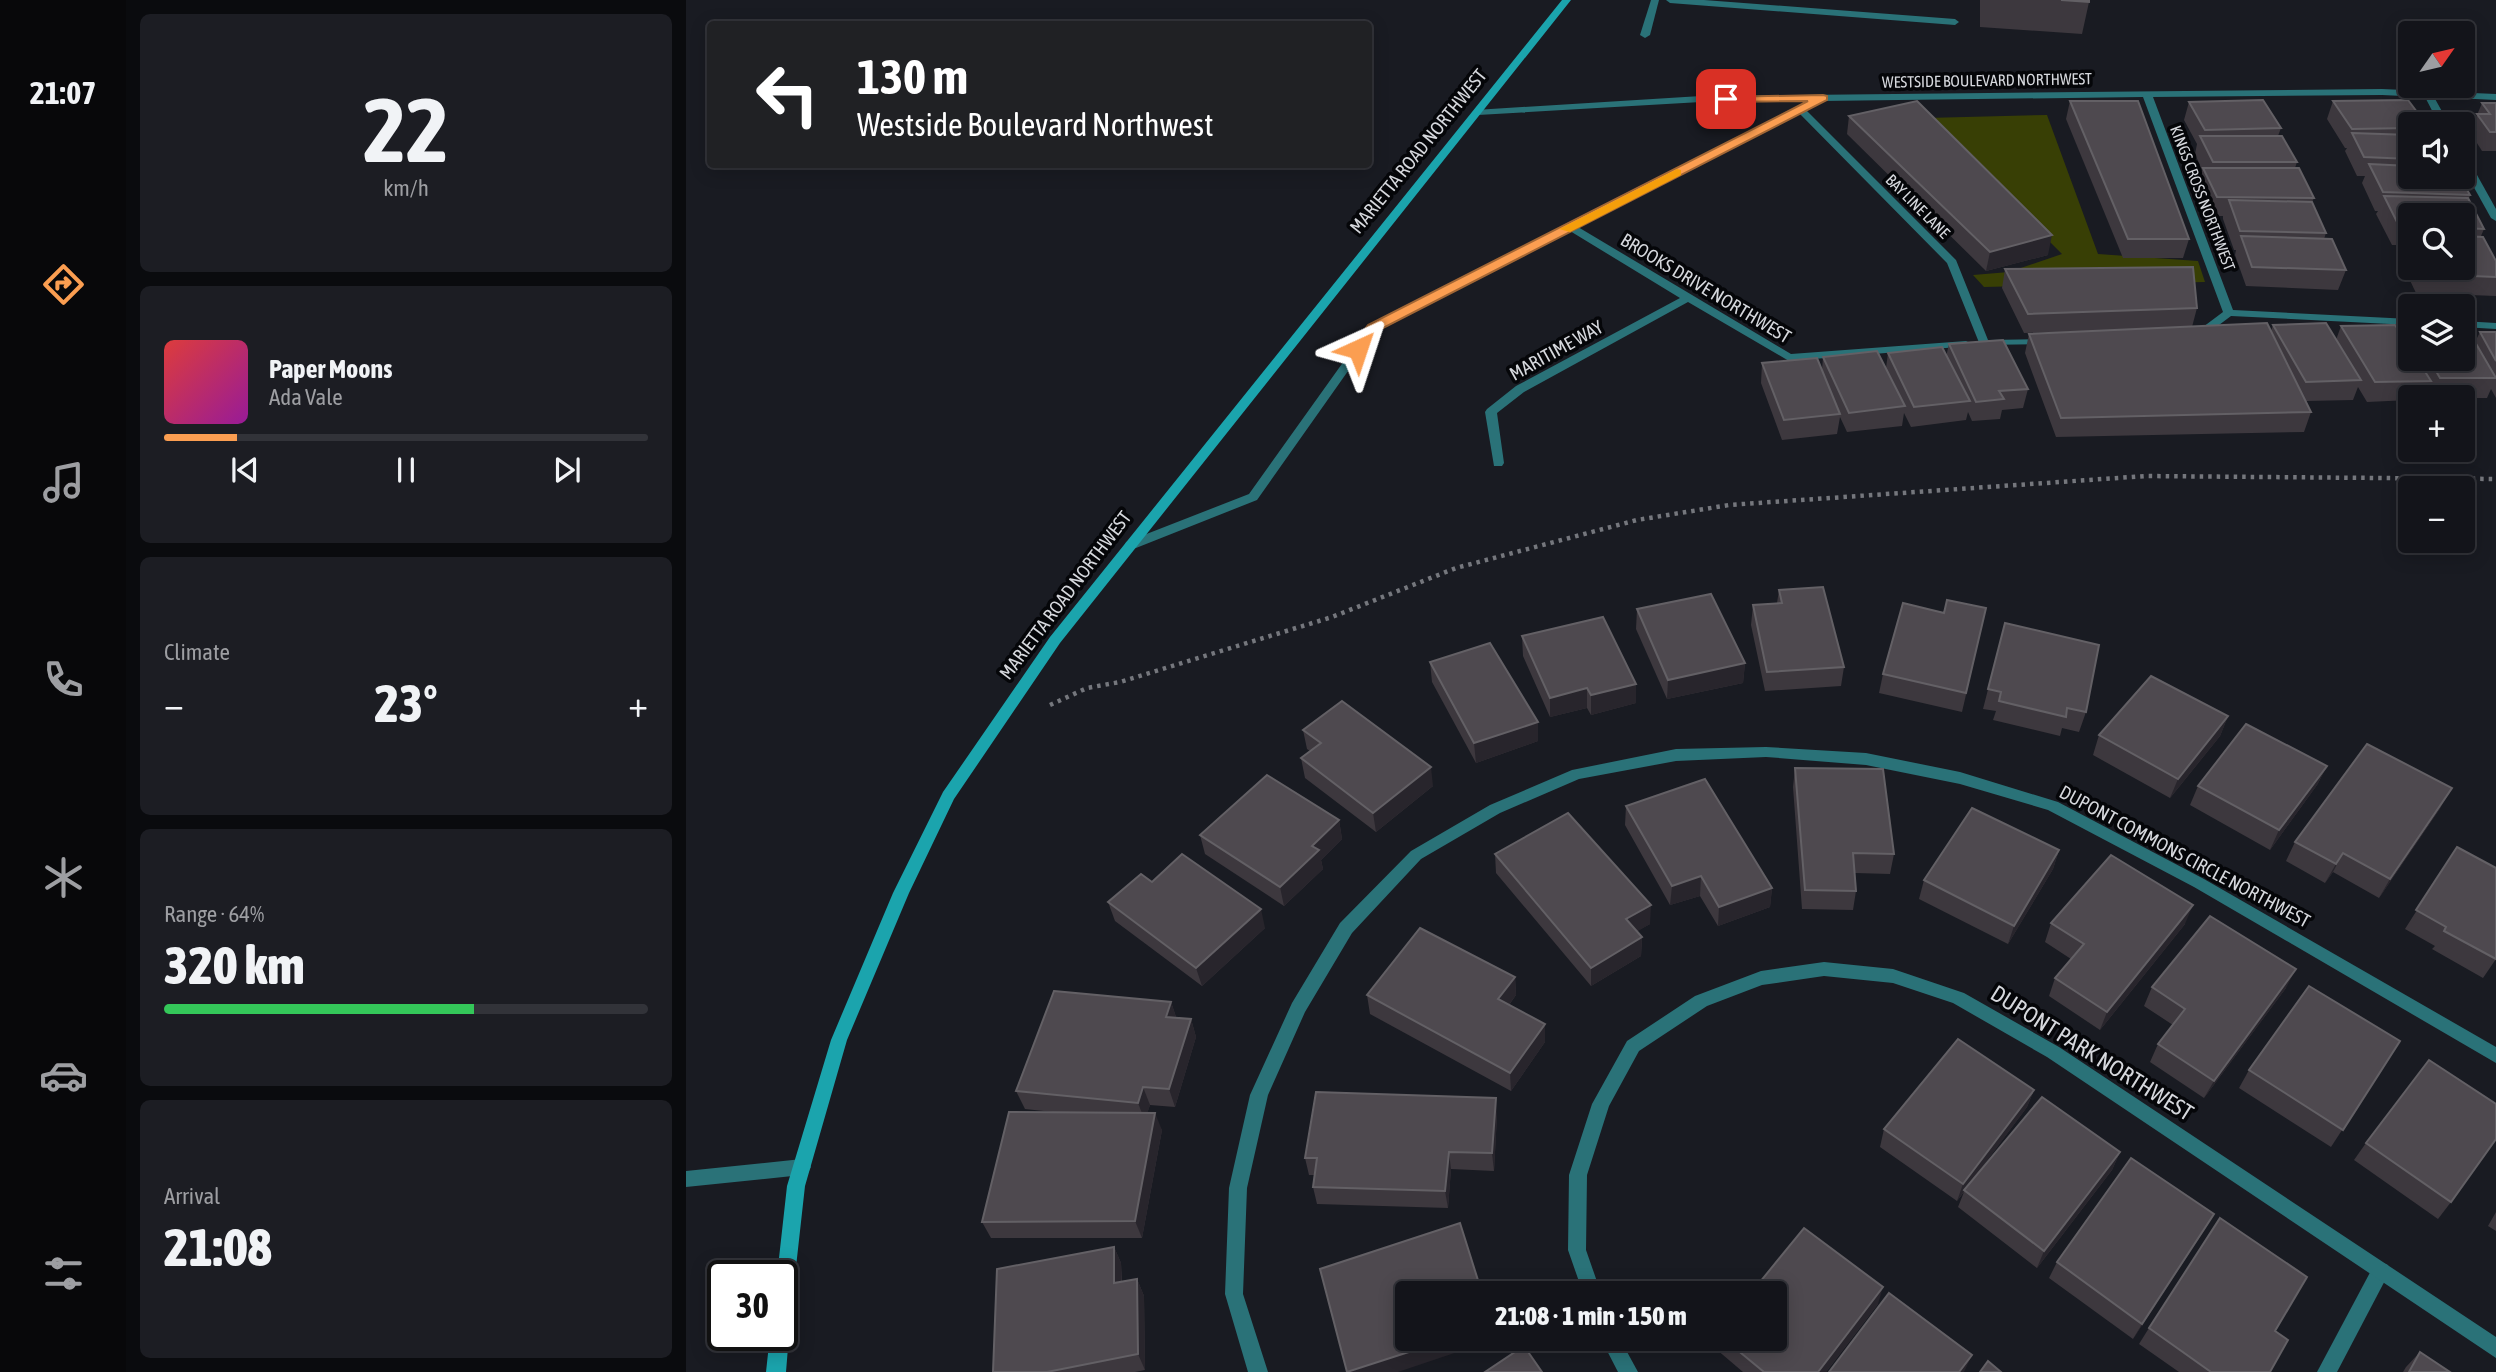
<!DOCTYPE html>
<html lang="en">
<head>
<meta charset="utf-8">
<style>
  :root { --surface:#13141a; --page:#1c1d23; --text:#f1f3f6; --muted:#9d9ea2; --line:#323339; --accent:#fb9e51 }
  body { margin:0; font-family:"Asap Condensed",sans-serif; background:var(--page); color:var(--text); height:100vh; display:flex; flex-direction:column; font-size:26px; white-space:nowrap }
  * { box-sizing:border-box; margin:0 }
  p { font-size:23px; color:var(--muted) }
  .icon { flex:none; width:38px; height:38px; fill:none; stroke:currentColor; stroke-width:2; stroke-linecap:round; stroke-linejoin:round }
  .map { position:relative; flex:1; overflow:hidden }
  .side { display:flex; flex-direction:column; gap:14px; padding:14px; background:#0a0b0e; width:560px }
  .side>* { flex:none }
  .banner { position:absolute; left:21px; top:21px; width:665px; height:147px; border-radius:7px; box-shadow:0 4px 18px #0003,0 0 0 2px var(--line); background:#202124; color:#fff; overflow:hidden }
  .needle { width:46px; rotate:56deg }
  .controls { position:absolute; left:1712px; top:21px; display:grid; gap:14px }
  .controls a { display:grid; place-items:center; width:77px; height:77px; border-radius:7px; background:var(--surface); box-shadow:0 4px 18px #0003,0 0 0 2px var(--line); font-size:35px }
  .speed { position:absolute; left:21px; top:1260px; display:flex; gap:14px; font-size:35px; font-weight:700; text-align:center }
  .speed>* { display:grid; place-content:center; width:91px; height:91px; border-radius:50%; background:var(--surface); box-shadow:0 4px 18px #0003,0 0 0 2px var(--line); line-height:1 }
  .speed .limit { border:4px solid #111; border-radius:10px; background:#fff; color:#111 }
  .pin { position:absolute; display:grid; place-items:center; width:60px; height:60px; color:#fff; margin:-30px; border-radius:14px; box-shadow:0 4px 10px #0006 }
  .me { position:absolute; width:77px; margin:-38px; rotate:42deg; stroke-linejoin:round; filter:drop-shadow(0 0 5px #0008) }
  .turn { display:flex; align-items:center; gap:24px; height:147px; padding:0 35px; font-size:32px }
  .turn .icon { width:91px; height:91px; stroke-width:2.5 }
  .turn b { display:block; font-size:49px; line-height:60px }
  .big { font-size:52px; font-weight:800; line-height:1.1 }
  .side .card { flex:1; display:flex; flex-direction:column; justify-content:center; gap:10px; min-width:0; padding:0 24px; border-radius:10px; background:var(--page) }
  .side .dial { align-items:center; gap:0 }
  .dial b { font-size:91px; line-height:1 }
  .song { display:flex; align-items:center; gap:21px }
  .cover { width:84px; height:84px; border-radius:10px; background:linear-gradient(135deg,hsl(0 70% 55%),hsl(300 70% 35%)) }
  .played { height:7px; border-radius:4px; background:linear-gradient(90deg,var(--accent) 15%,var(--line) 15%) }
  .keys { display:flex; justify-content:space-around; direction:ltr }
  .heat { display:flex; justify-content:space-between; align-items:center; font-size:38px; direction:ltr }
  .charge { height:10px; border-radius:5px; background:linear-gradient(90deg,#34c759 64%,var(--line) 0) }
  .trip { position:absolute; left:709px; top:1281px; width:392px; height:70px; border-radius:7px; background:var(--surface); box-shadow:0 4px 18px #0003,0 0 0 2px var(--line); font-weight:800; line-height:70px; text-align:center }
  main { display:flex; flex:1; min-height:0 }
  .dock { display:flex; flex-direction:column; width:126px; justify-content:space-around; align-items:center; background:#08080a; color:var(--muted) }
  .dock .icon { width:49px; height:49px }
  .dock .current { color:var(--accent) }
  .dock b { font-size:32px; color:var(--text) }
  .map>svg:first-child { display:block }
</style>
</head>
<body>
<main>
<nav class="dock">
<b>21:07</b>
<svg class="icon current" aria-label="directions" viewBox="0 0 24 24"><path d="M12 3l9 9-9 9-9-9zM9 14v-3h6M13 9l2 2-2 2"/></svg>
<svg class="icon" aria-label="music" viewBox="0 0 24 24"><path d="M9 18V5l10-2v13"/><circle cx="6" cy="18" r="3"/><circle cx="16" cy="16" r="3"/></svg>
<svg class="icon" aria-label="phone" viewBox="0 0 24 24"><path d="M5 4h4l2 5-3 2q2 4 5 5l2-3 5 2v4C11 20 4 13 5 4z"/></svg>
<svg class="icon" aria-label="climate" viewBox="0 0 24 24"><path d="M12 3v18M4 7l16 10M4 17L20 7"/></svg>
<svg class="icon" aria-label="car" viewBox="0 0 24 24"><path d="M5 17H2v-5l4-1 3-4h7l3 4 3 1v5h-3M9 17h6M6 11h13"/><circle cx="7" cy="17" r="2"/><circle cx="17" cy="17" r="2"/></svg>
<svg class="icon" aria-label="filters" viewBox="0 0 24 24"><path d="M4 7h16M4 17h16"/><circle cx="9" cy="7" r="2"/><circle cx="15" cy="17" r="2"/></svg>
</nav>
<section class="side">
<div class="card dial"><b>22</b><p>km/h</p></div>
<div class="card">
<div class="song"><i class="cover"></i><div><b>Paper Moons</b><p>Ada Vale</p></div></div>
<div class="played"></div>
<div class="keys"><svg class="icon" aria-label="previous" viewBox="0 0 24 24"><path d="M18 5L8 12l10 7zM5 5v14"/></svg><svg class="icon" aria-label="pause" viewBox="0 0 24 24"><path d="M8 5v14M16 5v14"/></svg><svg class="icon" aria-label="next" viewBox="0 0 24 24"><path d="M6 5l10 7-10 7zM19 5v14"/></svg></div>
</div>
<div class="card"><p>Climate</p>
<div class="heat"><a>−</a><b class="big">23°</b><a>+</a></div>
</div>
<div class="card"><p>Range · 64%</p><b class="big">320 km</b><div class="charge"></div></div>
<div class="card"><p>Arrival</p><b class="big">21:08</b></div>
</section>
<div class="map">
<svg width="1810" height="1372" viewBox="0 0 1810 1372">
  <rect width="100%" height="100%" fill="#191b22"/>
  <path fill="#383f05" d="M1361 115 1412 254 1512 261 1519 282 1298 287 1287 275 1323 272 1376 254 1240 118Z"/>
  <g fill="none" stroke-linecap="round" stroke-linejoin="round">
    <path stroke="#75777d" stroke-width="4.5" stroke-dasharray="3.5 5" stroke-linecap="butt" d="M364 705 401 688 434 682 646 617 770 568 951 520 1043 505 1460 476 1810 479"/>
    <g fill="#2a7278" fill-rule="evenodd">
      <path d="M965 0H973L964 35 959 38 954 35Z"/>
      <path d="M980 0H1018L1269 19 1273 22 1269 25 984 3Z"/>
      <path d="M1695 1262 1702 1265 1704 1271 1651 1372H1631L1688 1265Z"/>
    </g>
    <g fill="#2a7278" fill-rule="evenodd">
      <path d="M1696 89 1810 94V100L1748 97 1763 124H1753L1739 97 1696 95 1467 97 1547 310 1724 319V325L1545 316 1517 337H1509V333L1537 312 1457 97 1136 101 1120 110 1270 260 1302 340 1360 339 1364 340V344L1294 345 1261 263 1113 113 892 227 1105 354 1280 341 1286 344 1284 346 1103 361 1002 302 838 392 811 413 818 463 816 466H808L799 412 801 409 830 386 994 298 884 231 691 330 571 500 450 548 445 549 439 545 440 542 563 494 683 326 1123 101 1015 102 792 115 789 114V110L1015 96Z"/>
      <path d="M1776 154 1781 157 1810 209V221L1805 218 1776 166Z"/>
      <path d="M1776 321 1810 323V329L1776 327Z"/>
      <path d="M1080 747 1180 753 1274 772 1372 802 1518 879 1810 1047V1063L1508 887 1362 810 1274 784 1180 765 1080 757 990 761 893 779 814 813 735 859 666 933 619 1012 582 1095 561 1188 557 1294 582 1372H562L539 1294 543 1188 564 1095 606 1003 654 923 725 851 804 805 886 770 990 749Z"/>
      <path d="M1138 962 1207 969 1278 993 1373 1047 1810 1337V1358L1361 1057 1267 1003 1207 983 1138 976 1076 985 1021 1006 953 1051 923 1106 901 1175 900 1250 915 1293H897L882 1250 883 1175 906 1104 941 1041 1009 996 1075 971Z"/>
      <path d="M116 1159 122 1161 125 1167 122 1173 116 1175 0 1187V1171Z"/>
      <path d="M915 1339H934L952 1372H932Z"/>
    </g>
    <g fill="#1ba4ad" fill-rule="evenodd">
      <path d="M876 0H885L374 643 268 799 223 893 161 1040 119 1186 105 1312 103 1319 96 1321V1276H91L101 1186 145 1040 207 893 257 792 364 637Z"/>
      <path d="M96 1327 101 1328 103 1335 100 1372H80L84 1335H96Z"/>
    </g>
  </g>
  <g fill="#3d383e" fill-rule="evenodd">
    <path d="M1294 0H1403V2L1396 34 1294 27Z"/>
    <path d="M1384 101 1503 239 1497 258H1437L1380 119Z"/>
    <path d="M1647 101 1724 124V177L1784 195 1783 199 1798 229 1795 236 1810 261V296L1730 293 1711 253 1714 245H1706L1690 214 1692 211H1689L1676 183 1679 176H1671L1659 151 1661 148H1659L1641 119ZM1724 215H1776V268H1724Z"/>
    <path d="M1503 102 1595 128 1592 136 1611 162 1609 168 1628 198 1626 202 1640 233 1638 239 1660 270 1652 290 1560 286 1549 255 1550 250H1548L1537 219V216H1525L1512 186 1516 170 1509 154 1511 144 1498 120Z"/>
    <path d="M1796 103H1810V151H1796L1784 132Z"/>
    <path d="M1163 116 1362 255 1300 271 1161 134Z"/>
    <path d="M1319 269 1511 308 1506 327 1585 331 1587 325 1650 340 1655 326 1721 344 1724 338V359H1776L1789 342 1794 332H1810V398L1805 389 1801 398H1776L1745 397 1741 389 1737 397H1724V400L1681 402 1672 387 1667 400 1620 401 1625 412 1618 432 1370 437 1339 353 1343 334 1421 331 1338 333 1316 288Z"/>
    <path d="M1263 344 1342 389 1337 408 1316 410 1314 419 1286 421 1282 412 1280 420 1225 427 1218 413 1216 426 1161 432 1154 417 1151 434 1096 440 1075 383 1076 363 1136 370 1137 357 1200 368 1202 353 1260 357Z"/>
    <path d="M1093 590 1158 667 1155 686 1079 691 1065 625 1067 605 1091 603Z"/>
    <path d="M1300 608 1276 712 1193 693 1197 674 1258 613Z"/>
    <path d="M951 609 1059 663 1057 683 981 699 950 629Z"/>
    <path d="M1319 623 1400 712 1393 732 1376 728 1374 736 1307 720 1310 711 1297 709Z"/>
    <path d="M836 636 950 703 905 715 901 708 864 717 837 656Z"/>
    <path d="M744 662 852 722V741L790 763 746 682Z"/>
    <path d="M1542 716 1534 736 1484 798 1407 755 1413 735Z"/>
    <path d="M617 730 747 786 690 832 619 778 615 758 624 751 621 749Z"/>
    <path d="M1641 766 1631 785 1584 850 1504 805 1512 786Z"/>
    <path d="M1109 768 1208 854 1204 874 1169 873 1170 891 1167 910 1116 909 1107 787Z"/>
    <path d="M940 806 1086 888 1084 907 1032 926 1014 896 984 905 939 825Z"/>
    <path d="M1755 807 1693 898 1647 872 1639 883 1600 861 1609 842Z"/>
    <path d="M653 820 656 839 635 860 637 869 598 906 519 854 514 835Z"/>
    <path d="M1771 847 1810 959 1797 978 1746 949 1749 946 1719 929Z"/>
    <path d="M1373 850 1367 869 1322 944 1233 899 1238 880Z"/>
    <path d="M809 854 964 924 951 931 956 937 955 956 905 986 810 873Z"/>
    <path d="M466 882 579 928 516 986 429 921 422 902Z"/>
    <path d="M1365 923 1499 924 1414 1030 1363 996 1369 978 1385 959 1359 942Z"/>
    <path d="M829 977 830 995 823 1005 859 1024V1042L825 1091 684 1014 681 995Z"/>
    <path d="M1466 987 1600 988 1518 1098 1464 1062 1472 1044 1487 1025 1458 1006Z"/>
    <path d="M485 1002 490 1017 505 1019 510 1037 489 1107 464 1105 461 1113 476 1130 456 1238H305L296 1222 376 1113 339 1109 330 1091Z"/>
    <path d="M1714 1041 1645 1147 1553 1088 1563 1070Z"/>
    <path d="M1348 1090 1341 1107 1284 1183 1434 1152 1426 1170 1351 1268 1272 1207 1278 1192 1271 1201 1194 1147 1198 1129Z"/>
    <path d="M811 1115 808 1171 765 1169 762 1208 631 1204 627 1187 628 1175H623L619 1158Z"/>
    <path d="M1680 1143 1765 1202 1752 1219 1668 1160Z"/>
    <path d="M1810 1212V1231L1802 1226Z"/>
    <path d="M1528 1214 1447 1339 1363 1278 1371 1262Z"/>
    <path d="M428 1247 435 1263 436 1282 451 1279 458 1296 459 1370 449 1372H307Z"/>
    <path d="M1192 1304 1140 1372H1057L1030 1349 1031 1339H1088Z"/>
    <path d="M1463 1328 1589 1331 1584 1372H1493L1453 1344Z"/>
    <path d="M1734 1352 1764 1372H1717L1720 1367Z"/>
  </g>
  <g fill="#28252c">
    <path d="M1366 235 1362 255 1300 271 1304 252Z"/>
    <path d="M1059 663 1057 683 981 699 982 680Z"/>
    <path d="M950 684V703L905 715V695Z"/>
    <path d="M901 688V708L864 717V698Z"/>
    <path d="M1542 716 1534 736 1484 798 1492 779Z"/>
    <path d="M852 722V741L790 763 788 743Z"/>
    <path d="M1641 766 1631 785 1584 850 1593 830Z"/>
    <path d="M745 767 747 786 690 832 687 813Z"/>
    <path d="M1766 788 1755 807 1693 898 1704 879Z"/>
    <path d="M653 820 656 839 635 860 637 869 598 906 594 887 626 846Z"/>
    <path d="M1373 850 1367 869 1322 944 1328 926Z"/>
    <path d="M1657 853 1647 872 1639 883 1650 864Z"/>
    <path d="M1015 876 1014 896 984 905 986 886Z"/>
    <path d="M1086 888 1084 907 1032 926 1033 907Z"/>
    <path d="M965 905 964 924 940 938V919Z"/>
    <path d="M1507 905 1499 924 1414 1030 1421 1012Z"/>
    <path d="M575 909 579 928 516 986 510 968Z"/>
    <path d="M956 937 955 956 905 986V968Z"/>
    <path d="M1610 969 1600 988 1518 1098 1528 1081Z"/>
    <path d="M829 977 830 995 813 1018 812 999Z"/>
    <path d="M485 1002 491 1020 480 1017Z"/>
    <path d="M505 1019 510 1037 489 1107 483 1089Z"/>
    <path d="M859 1024V1042L825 1091 824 1073Z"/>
    <path d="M457 1087 464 1105 459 1121 452 1103Z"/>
    <path d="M1348 1090 1341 1107 1271 1201 1277 1184Z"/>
    <path d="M810 1098 811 1115 808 1171 806 1153Z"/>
    <path d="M469 1113 476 1130 456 1238 449 1221Z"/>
    <path d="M763 1152 765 1169 762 1208 759 1191Z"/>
    <path d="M1434 1152 1426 1170 1351 1268 1358 1251Z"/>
    <path d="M1528 1214 1518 1231 1447 1339 1456 1324Z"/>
    <path d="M428 1247 435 1263 436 1299 428 1283Z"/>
    <path d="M451 1279 458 1296 459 1370 452 1354Z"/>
    <path d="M1197 1287 1192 1304 1140 1372H1132Z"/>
    <path d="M763 1339H807V1340L712 1372H663Z"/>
    <path d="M1286 1355 1279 1370 1278 1372H1273Z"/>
  </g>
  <g fill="#4e494f" stroke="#636065" stroke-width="2">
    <path d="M1375 0H1403V2Z"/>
    <path d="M1577 100 1595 128 1519 130 1503 102Z"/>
    <path d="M1722 100 1740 124H1724V128L1666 129 1647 101Z"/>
    <path d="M1231 101 1366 235 1304 252 1163 116Z"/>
    <path d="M1384 101H1452L1503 239H1442Z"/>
    <path d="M1796 103H1810V132H1804L1791 114H1804Z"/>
    <path d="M1666 133 1724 135V159L1678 157Z"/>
    <path d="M1514 136H1596L1611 162H1527Z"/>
    <path d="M1683 164 1724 166V177H1774L1784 195 1697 192Z"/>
    <path d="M1517 168H1613L1628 198 1531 197Z"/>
    <path d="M1698 196 1782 198 1798 229 1776 228V215H1724V226H1713Z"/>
    <path d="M1543 200 1626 202 1640 233 1554 231Z"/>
    <path d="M1718 234H1724V245Z"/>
    <path d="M1555 236 1646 239 1660 270 1566 267Z"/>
    <path d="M1776 236 1797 237 1810 261V277L1738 274 1735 268H1776Z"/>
    <path d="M1507 267 1511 308 1342 314 1319 269Z"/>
    <path d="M1581 323 1625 412 1375 418 1343 334Z"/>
    <path d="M1640 323 1675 380 1620 382 1587 325Z"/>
    <path d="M1709 325 1724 348V359H1731L1745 381 1689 382 1655 326Z"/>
    <path d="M1776 330H1782L1810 378H1754L1743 359H1776Z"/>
    <path d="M1794 332H1810V361Z"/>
    <path d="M1317 340 1342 389 1313 391 1318 399 1290 402 1263 344Z"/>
    <path d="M1256 347 1284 401 1228 407 1202 353Z"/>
    <path d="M1191 351 1219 406 1163 413 1137 357Z"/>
    <path d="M1131 358 1154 414 1098 420 1076 363Z"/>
    <path d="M1137 587 1158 667 1081 672 1067 605 1096 603 1093 590Z"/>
    <path d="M1025 594 1059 663 982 680 951 609Z"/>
    <path d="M1261 600 1300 608 1280 693 1197 674 1217 603 1258 613Z"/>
    <path d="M917 617 950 684 905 695 901 688 864 698 836 636Z"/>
    <path d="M1319 623 1413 645 1400 712 1381 708 1380 717 1313 701 1315 692 1302 689Z"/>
    <path d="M804 643 852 722 788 743 744 662Z"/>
    <path d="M1465 676 1542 716 1492 779 1413 735Z"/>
    <path d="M656 701 745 767 687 813 615 758 635 743 617 730Z"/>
    <path d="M1560 724 1641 766 1593 830 1512 786Z"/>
    <path d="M1681 744 1766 788 1704 879 1657 853 1650 864 1609 842Z"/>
    <path d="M1109 768 1197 769 1208 854 1167 853 1170 891 1119 890Z"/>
    <path d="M581 775 653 820 626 846 633 850 594 887 514 835Z"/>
    <path d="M1019 779 1086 888 1033 907 1015 876 986 886 940 806Z"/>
    <path d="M1286 808 1373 850 1328 926 1238 880Z"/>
    <path d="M882 813 965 905 940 919 956 937 905 968 809 854Z"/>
    <path d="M1771 847 1810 868V959L1758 931 1760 927 1730 910Z"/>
    <path d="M496 854 575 909 510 968 422 902 455 874 466 882Z"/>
    <path d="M1425 855 1507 905 1421 1012 1369 978 1398 944 1365 923Z"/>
    <path d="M1524 916 1610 969 1528 1081 1472 1044 1499 1009 1466 987Z"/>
    <path d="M734 928 829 977 812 999 859 1024 824 1073 681 995Z"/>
    <path d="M1623 986 1714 1041 1657 1130 1563 1070Z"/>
    <path d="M368 991 485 1002 480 1017 505 1019 483 1089 457 1087 452 1103 330 1091Z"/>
    <path d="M1272 1039 1348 1090 1277 1184 1198 1129Z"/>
    <path d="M1743 1060 1810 1104V1139L1765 1202 1680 1143Z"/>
    <path d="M630 1092 810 1098 806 1153 763 1152 759 1191 627 1187 631 1158H619Z"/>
    <path d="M1356 1097 1434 1152 1358 1251 1278 1190Z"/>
    <path d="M323 1112 469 1113 449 1221 296 1222Z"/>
    <path d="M1445 1158 1528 1214 1456 1324 1371 1262Z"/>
    <path d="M1534 1218 1621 1277 1589 1331 1602 1340 1584 1372H1525L1463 1328Z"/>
    <path d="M774 1223 796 1293H721V1339H763L661 1372 634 1269Z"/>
    <path d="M1118 1228 1197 1287 1132 1372H1078L1038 1339H1088V1293H1065Z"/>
    <path d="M428 1247V1283L451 1279 452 1354 361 1372H307L311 1269Z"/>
    <path d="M1203 1293 1286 1355 1273 1372H1143Z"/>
    <path d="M838 1346 856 1372H799Z"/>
    <path d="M1734 1352 1764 1372H1723Z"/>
    <path d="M1302 1361 1315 1372H1294Z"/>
  </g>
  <path fill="#fb9e51" stroke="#a36735" stroke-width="2" d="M1137 95 1141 96V100L691 331 676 352 665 349 682 325 1122 101 1040 102 1036 101V97Z"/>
  <path fill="#f59e0b" d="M991 169 995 170V175L884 232 873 229Z"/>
  <g text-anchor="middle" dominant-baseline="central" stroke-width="7" stroke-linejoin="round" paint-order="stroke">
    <g font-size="16" fill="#d6d8dd" stroke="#050609">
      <text transform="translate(1301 80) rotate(-1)">WESTSIDE BOULEVARD NORTHWEST</text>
      <text transform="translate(1517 198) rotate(69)">KINGS CROSS NORTHWEST</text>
      <text transform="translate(1232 206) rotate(45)">BAY LINE LANE</text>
    </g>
    <g font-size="19" fill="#d6d8dd" stroke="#050609">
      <text transform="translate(732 151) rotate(-51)">MARIETTA ROAD NORTHWEST</text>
      <text transform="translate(1020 288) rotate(31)">BROOKS DRIVE NORTHWEST</text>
      <text transform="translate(870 350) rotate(-29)">MARITIME WAY</text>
      <text transform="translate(379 595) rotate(-53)">MARIETTA ROAD NORTHWEST</text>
      <text transform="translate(1499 856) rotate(28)">DUPONT COMMONS CIRCLE NORTHWEST</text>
    </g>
    <g font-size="23" fill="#d6d8dd" stroke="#050609">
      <text transform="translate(1406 1053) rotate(32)">DUPONT PARK NORTHWEST</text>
    </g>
  </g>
</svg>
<div class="controls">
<a><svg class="needle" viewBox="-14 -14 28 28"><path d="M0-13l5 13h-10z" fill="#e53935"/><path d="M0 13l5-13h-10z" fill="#9d9ea2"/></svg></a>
<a><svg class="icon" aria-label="sound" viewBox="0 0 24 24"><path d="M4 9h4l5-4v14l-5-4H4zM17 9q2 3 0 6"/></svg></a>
<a><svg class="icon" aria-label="search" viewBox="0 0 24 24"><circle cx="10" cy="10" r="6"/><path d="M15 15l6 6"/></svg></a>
<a><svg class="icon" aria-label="layers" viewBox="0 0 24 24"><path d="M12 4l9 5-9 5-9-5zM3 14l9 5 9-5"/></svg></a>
<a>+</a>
<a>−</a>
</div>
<div class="speed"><div class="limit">30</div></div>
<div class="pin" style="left:1040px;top:99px;background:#d93025"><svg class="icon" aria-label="arrive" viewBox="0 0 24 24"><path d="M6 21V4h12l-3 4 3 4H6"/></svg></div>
<svg class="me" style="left:672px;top:349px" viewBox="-20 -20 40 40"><path d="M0-17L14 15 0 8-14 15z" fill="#fb9e51" stroke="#fff" stroke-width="4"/></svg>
<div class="trip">21:08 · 1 min · 150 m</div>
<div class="banner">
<div class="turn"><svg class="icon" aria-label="left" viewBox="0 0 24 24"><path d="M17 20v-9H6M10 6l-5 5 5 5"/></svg><div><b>130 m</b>Westside Boulevard Northwest</div></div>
</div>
</div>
</main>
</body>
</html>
